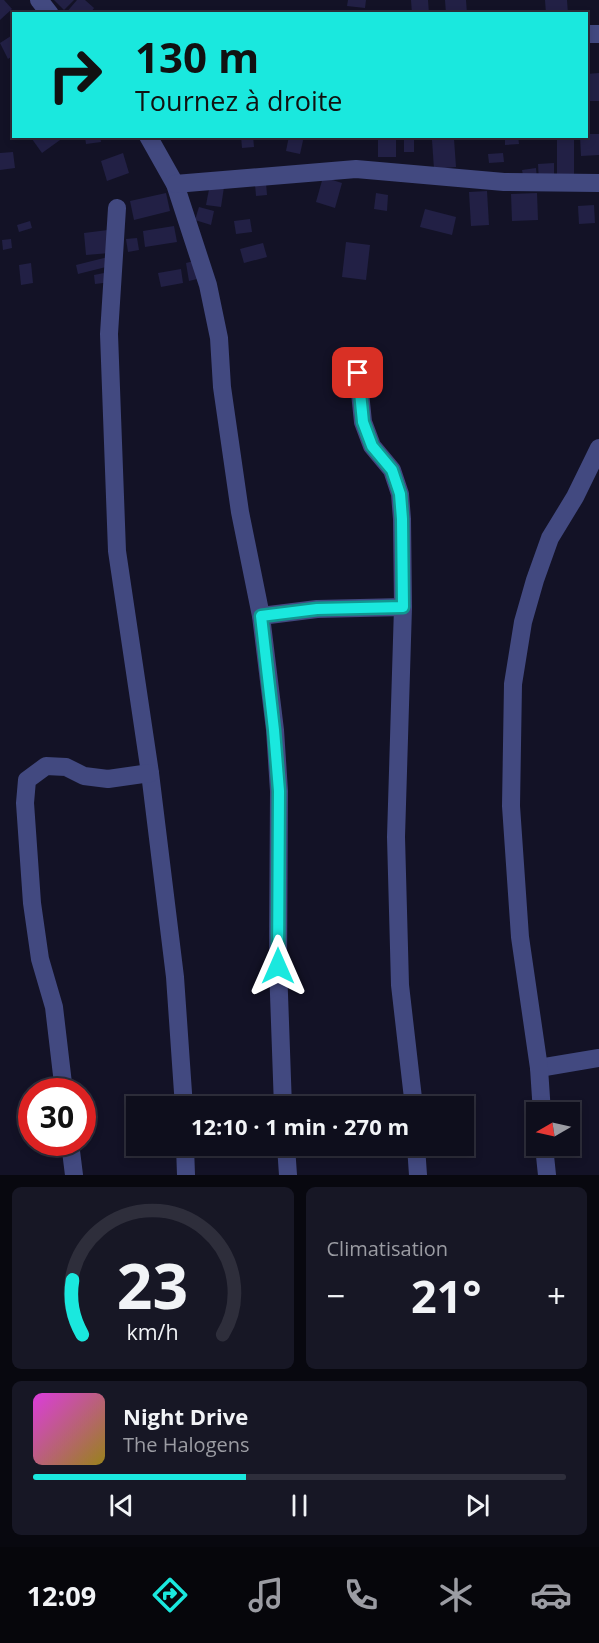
<!DOCTYPE html>
<html lang="fr">
<head>
<meta charset="utf-8">
<style>
  :root { --surface:#0e0e1c; --page:#171725; --text:#f1f3f6; --muted:#9b9ca3; --line:#2e2e3b; --accent:#1ae8de }
  body { margin:0; font-family:"Open Sans",sans-serif; background:var(--page); color:var(--text); height:100vh; display:flex; flex-direction:column; font-size:22px; white-space:nowrap }
  * { box-sizing:border-box; margin:0 }
  p { font-size:20px; color:var(--muted) }
  .icon { flex:none; width:33px; height:33px; fill:none; stroke:currentColor; stroke-width:2; stroke-linecap:round; stroke-linejoin:round }
  .map { position:relative; height:1175px; overflow:hidden }
  .side { display:flex; flex-direction:column; gap:12px; padding:12px; background:#08080f; flex:1 }
  .side>* { flex:none }
  .banner { position:absolute; left:12px; top:12px; width:576px; height:126px; border-radius:0px; box-shadow:0 3px 9px #0003,0 0 0 2px var(--line); background:#1ae8de; color:#111; overflow:hidden }
  .needle { width:39px; rotate:261deg }
  .controls { position:absolute; left:526px; top:1102px; display:grid; gap:12px }
  .controls a { display:grid; place-items:center; width:54px; height:54px; border-radius:0px; background:var(--surface); box-shadow:0 3px 9px #0003,0 0 0 2px var(--line); font-size:30px }
  .speed { position:absolute; left:18px; top:1078px; display:flex; gap:12px; font-size:30px; font-weight:700; text-align:center }
  .speed>* { display:grid; place-content:center; width:78px; height:78px; border-radius:50%; background:var(--surface); box-shadow:0 3px 9px #0003,0 0 0 2px var(--line); line-height:1 }
  .speed .limit { border:9px solid #d22; background:#fff; color:#111 }
  .pin { position:absolute; display:grid; place-items:center; width:51px; height:51px; color:#fff; margin:-26px; border-radius:12px; box-shadow:0 3px 9px #0006 }
  .me { position:absolute; width:66px; margin:-33px; rotate:0deg; stroke-linejoin:round; filter:drop-shadow(0 0 4px #0008) }
  .turn { display:flex; align-items:center; gap:21px; height:126px; padding:0 24px; font-size:27px }
  .turn .icon { width:78px; height:78px; stroke-width:2.5 }
  .turn b { display:block; font-size:42px; line-height:51px }
  .big { font-size:45px; font-weight:700; line-height:1.1 }
  .side .card { flex:1; display:flex; flex-direction:column; justify-content:center; gap:9px; min-width:0; padding:0 21px; border-radius:9px; background:var(--page) }
  .side .dial { align-items:center; gap:0 }
  .dial svg { height:156px; overflow:visible; fill:none; stroke:var(--line); stroke-width:7; stroke-linecap:round; text-anchor:middle }
  .dial text { fill:var(--text); stroke:none }
  .song { display:flex; align-items:center; gap:18px }
  .cover { width:72px; height:72px; border-radius:9px; background:linear-gradient(135deg,hsl(300 70% 55%),hsl(50 70% 35%)) }
  .played { height:6px; border-radius:3px; background:linear-gradient(90deg,var(--accent) 40%,var(--line) 40%) }
  .keys { display:flex; justify-content:space-around; direction:ltr }
  .heat { display:flex; justify-content:space-between; align-items:center; font-size:33px; direction:ltr }
  .side .tiles { flex:1; display:grid; gap:12px; grid-template-columns:1fr 1fr }
  .card:last-child { grid-column:span 2 }
  .trip { position:absolute; left:126px; top:1096px; width:348px; height:60px; border-radius:0px; background:var(--surface); box-shadow:0 3px 9px #0003,0 0 0 2px var(--line); font-weight:700; line-height:60px; text-align:center }
  .tab-bar { display:flex; height:96px; justify-content:space-around; align-items:center; background:#06060b; color:var(--muted) }
  .tab-bar .icon { width:42px; height:42px }
  .tab-bar .current { color:var(--accent) }
  .tab-bar b { font-size:27px; color:var(--text) }
  .map>svg:first-child { display:block }
</style>
</head>
<body>
<div class="map">
<svg width="599" height="1175" viewBox="0 0 599 1175">
  <rect width="100%" height="100%" fill="#131226"/>
  <g fill="#222045">
    <path d="M0 0H4L12 9 0 20Z"/>
    <path d="M54 0H74L64 10Z"/>
    <path d="M77 0H85L94 8 90 14H65Z"/>
    <path d="M348 0H366L365 8 347 6Z"/>
    <path d="M411 0H428L429 14H412Z"/>
    <path d="M445 0H466L467 14H446Z"/>
    <path d="M545 0H567L568 14H546Z"/>
    <path d="M14 34V55L8 59 0 43Z"/>
    <path d="M599 73V101H586V74Z"/>
    <path d="M586 134H599V155L581 156 580 136H586Z"/>
    <path d="M35 136H57L60 140 42 153 32 139Z"/>
    <path d="M100 136 101 142 86 144 85 137Z"/>
    <path d="M241 136H253L254 147 242 148Z"/>
    <path d="M289 136H304L300 154 286 151Z"/>
    <rect x="378" y="136" width="18" height="21"/>
    <rect x="404" y="136" width="10" height="16"/>
    <path d="M505 136H518L519 144 505 145Z"/>
    <rect x="557" y="136" width="17" height="44"/>
    <path d="M454 139 456 167 434 169 432 140Z"/>
    <path d="M13 152 15 168 0 170V153Z"/>
    <path d="M123 153 129 173 107 181 101 161Z"/>
    <path d="M503 153 504 162 489 163 488 154Z"/>
    <path d="M554 163V181L539 182 538 164Z"/>
    <path d="M536 168 537 179 524 181 522 170Z"/>
    <path d="M323 177 342 183 335 208 316 202Z"/>
    <path d="M266 183 267 195 256 196 255 184Z"/>
    <path d="M210 184 224 187 221 207 206 205Z"/>
    <path d="M487 191 489 225 471 226 469 192Z"/>
    <path d="M166 193 170 211 134 220 130 201Z"/>
    <path d="M376 193 388 195 387 211 374 209Z"/>
    <path d="M537 193 538 220 512 221 511 194Z"/>
    <path d="M594 205 595 223 579 224 578 206Z"/>
    <path d="M199 207 214 211 211 225 195 220Z"/>
    <path d="M425 209 456 217 452 235 420 227Z"/>
    <path d="M250 219 252 232 236 234 234 221Z"/>
    <path d="M30 221 32 228 19 232 17 225Z"/>
    <path d="M174 226 177 242 145 247 143 231Z"/>
    <path d="M108 230 110 253 86 255 84 233Z"/>
    <path d="M137 238 139 250 128 252 126 239Z"/>
    <path d="M11 239 12 248 3 250 2 240Z"/>
    <path d="M346 242 370 245 366 280 342 277Z"/>
    <path d="M263 243 267 257 244 263 240 249Z"/>
    <path d="M108 257 110 266 78 274 76 265Z"/>
    <path d="M194 261 197 279 189 281 186 263Z"/>
    <path d="M31 263 33 283 21 285 19 265Z"/>
    <path d="M181 269 183 283 161 287 158 273Z"/>
    <path d="M109 272 111 282 95 284 94 275Z"/>
  </g>
  <g fill="none" stroke-linecap="round" stroke-linejoin="round">
    <g stroke="#424980" stroke-width="18">
      <path d="M39 0 50 14"/>
      <path d="M586 34H599"/>
      <path d="M148 136 175 184 208 285 219 338 222 387 240 512 261 616 275 730 279 791 278 966 283 1107"/>
      <path d="M175 184 356 169 504 182 599 183"/>
      <path d="M117 208 109 334 117 551 150 773 175 977 184 1107"/>
      <path d="M358 373 363 422 372 446 392 470 400 494 402 519 403 607 396 837 400 985 414 1107"/>
      <path d="M261 616 317 609 403 607"/>
      <path d="M539 1068 599 1058"/>
      <path d="M64 1092 54 1007 40 959 32 903 25 803 27 780 46 766 66 767 84 776 108 779 150 773"/>
      <path d="M184 1103 282 1105"/>
      <path d="M542 1113 539 1068 520 937 511 806 513 684 523 622 535 580 550 538 575 497 599 448"/>
      <path d="M70 1143 74 1175"/>
      <path d="M185 1146 186 1175"/>
      <path d="M286 1146 288 1175"/>
      <path d="M416 1146 418 1175"/>
      <path d="M544 1146 547 1175"/>
    </g>
  </g>
  <g fill="none" stroke-linecap="round" stroke-linejoin="round">
    <defs>
      <path id="route" d="M278 966 279 791 274 730 261 616 317 609 403 607 402 519 400 494 392 470 372 446 363 422 358 373"/>
    </defs>
    <use href="#route" stroke="#119790" stroke-width="15"/>
    <use href="#route" stroke="#1ae8de" stroke-width="10"/>
  </g>
</svg>
<div class="controls">
<a><svg class="needle" viewBox="-14 -14 28 28"><path d="M0-13l5 13h-10z" fill="#e53935"/><path d="M0 13l5-13h-10z" fill="#9b9ca3"/></svg></a>
</div>
<div class="speed"><div class="limit">30</div></div>
<div class="pin" style="left:358px;top:373px;background:#d93025"><svg class="icon" aria-label="arrive" viewBox="0 0 24 24"><path d="M6 21V4h12l-3 4 3 4H6"/></svg></div>
<svg class="me" style="left:278px;top:966px" viewBox="-20 -20 40 40"><path d="M0-17L14 15 0 8-14 15z" fill="#1ae8de" stroke="#fff" stroke-width="4"/></svg>
<div class="trip">12:10 · 1 min · 270 m</div>
<div class="banner">
<div class="turn"><svg class="icon" aria-label="right" viewBox="0 0 24 24"><path d="M7 20v-9h11M14 6l5 5-5 5"/></svg><div><b>130 m</b>Tournez à droite</div></div>
</div>
</div>
<section class="side">
<div class="tiles">
<div class="card dial"><svg viewBox="0 0 100 80">
<path d="M14 69A42 42 0 1 1 86 69"/>
<path d="M14 69A42 42 0 0 1 9 41" stroke="#1ae8de"/>
<text x="50" y="56" font-size="32" font-weight="700">23</text>
<text x="50" y="72" font-size="11">km/h</text>
</svg></div>
<div class="card"><p>Climatisation</p>
<div class="heat"><a>−</a><b class="big">21°</b><a>+</a></div>
</div>
<div class="card">
<div class="song"><i class="cover"></i><div><b>Night Drive</b><p>The Halogens</p></div></div>
<div class="played"></div>
<div class="keys"><svg class="icon" aria-label="previous" viewBox="0 0 24 24"><path d="M18 5L8 12l10 7zM5 5v14"/></svg><svg class="icon" aria-label="pause" viewBox="0 0 24 24"><path d="M8 5v14M16 5v14"/></svg><svg class="icon" aria-label="next" viewBox="0 0 24 24"><path d="M6 5l10 7-10 7zM19 5v14"/></svg></div>
</div>
</div>
</section>
<nav class="tab-bar">
<b>12:09</b>
<svg class="icon current" aria-label="directions" viewBox="0 0 24 24"><path d="M12 3l9 9-9 9-9-9zM9 14v-3h6M13 9l2 2-2 2"/></svg>
<svg class="icon" aria-label="music" viewBox="0 0 24 24"><path d="M9 18V5l10-2v13"/><circle cx="6" cy="18" r="3"/><circle cx="16" cy="16" r="3"/></svg>
<svg class="icon" aria-label="phone" viewBox="0 0 24 24"><path d="M5 4h4l2 5-3 2q2 4 5 5l2-3 5 2v4C11 20 4 13 5 4z"/></svg>
<svg class="icon" aria-label="climate" viewBox="0 0 24 24"><path d="M12 3v18M4 7l16 10M4 17L20 7"/></svg>
<svg class="icon" aria-label="car" viewBox="0 0 24 24"><path d="M5 17H2v-5l4-1 3-4h7l3 4 3 1v5h-3M9 17h6M6 11h13"/><circle cx="7" cy="17" r="2"/><circle cx="17" cy="17" r="2"/></svg>
</nav>
</body>
</html>
